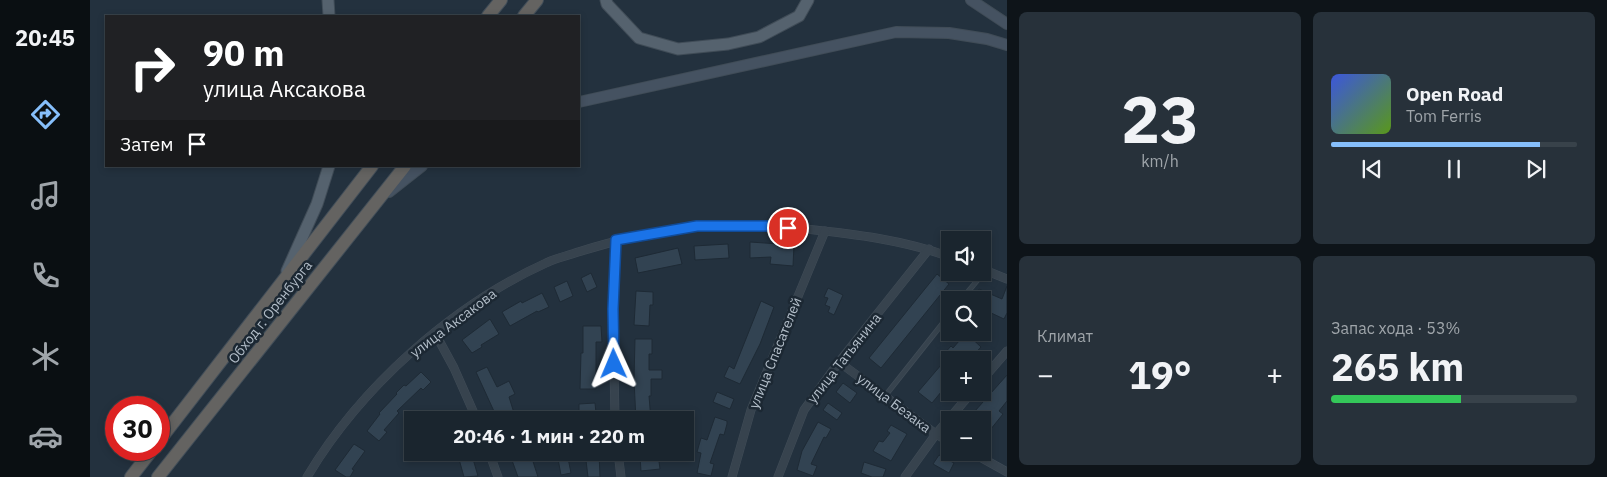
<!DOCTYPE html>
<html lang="ru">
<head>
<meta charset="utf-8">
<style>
  :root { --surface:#1a252e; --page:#27313a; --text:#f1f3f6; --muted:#9fa5aa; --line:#38424a; --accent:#86bffb }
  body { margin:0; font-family:"IBM Plex Sans",sans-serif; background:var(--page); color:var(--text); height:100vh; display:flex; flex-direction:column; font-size:19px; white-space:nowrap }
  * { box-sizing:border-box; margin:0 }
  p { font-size:16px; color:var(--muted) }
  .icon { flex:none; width:28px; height:28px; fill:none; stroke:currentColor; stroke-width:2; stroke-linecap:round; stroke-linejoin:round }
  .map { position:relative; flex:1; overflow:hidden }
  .details { display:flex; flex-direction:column; gap:12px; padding:12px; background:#0e1419; width:600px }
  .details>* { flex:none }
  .top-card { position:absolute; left:15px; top:15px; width:475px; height:152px; border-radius:0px; box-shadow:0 2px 8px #0003,0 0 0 1px var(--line); background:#202124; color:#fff; overflow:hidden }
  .controls { position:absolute; left:851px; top:231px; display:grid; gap:10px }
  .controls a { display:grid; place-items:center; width:50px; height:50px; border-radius:0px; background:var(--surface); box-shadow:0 2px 8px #0003,0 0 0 1px var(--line); font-size:25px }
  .speed { position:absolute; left:15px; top:396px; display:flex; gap:10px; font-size:25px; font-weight:700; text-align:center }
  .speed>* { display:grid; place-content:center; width:65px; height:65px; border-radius:50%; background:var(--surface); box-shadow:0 2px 8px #0003,0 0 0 1px var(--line); line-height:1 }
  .speed .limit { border:8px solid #d22; background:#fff; color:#111 }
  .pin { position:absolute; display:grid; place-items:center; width:42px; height:42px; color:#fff; margin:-21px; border:2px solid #fff; border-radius:50%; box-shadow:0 1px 5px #0007 }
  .me { position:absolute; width:55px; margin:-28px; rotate:359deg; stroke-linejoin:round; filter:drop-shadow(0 0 4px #0008) }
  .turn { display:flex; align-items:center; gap:18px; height:105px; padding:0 15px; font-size:22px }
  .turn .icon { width:65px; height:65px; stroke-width:2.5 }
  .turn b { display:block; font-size:35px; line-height:42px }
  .then { display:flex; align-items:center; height:48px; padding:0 15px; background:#0003; gap:10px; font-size:19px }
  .big { font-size:38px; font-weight:700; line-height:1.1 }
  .details .widget { flex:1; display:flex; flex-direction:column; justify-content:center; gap:8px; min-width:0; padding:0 18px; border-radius:8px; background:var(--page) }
  .details .dial { align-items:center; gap:0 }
  .dial b { font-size:65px; line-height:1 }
  .song { display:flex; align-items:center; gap:15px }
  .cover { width:60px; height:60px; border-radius:8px; background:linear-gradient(135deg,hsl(230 70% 55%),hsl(90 70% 35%)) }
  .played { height:5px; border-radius:2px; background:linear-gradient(90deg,var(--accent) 85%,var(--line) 85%) }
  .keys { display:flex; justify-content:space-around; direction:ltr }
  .heat { display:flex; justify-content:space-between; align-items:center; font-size:28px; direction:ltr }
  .charge { height:8px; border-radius:4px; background:linear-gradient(90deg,#34c759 53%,var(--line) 0) }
  .details .tiles { flex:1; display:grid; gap:12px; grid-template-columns:repeat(2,1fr) }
  .trip { position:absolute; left:314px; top:411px; width:290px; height:50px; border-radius:0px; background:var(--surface); box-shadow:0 2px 8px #0003,0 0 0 1px var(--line); font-weight:700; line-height:50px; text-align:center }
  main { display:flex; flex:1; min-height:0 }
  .tab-bar { display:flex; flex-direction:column; width:90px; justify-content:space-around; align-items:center; background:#0a0f12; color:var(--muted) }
  .tab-bar .icon { width:35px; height:35px }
  .tab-bar .on { color:var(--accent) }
  .tab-bar b { font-size:22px; color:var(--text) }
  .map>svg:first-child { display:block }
</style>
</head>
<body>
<main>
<nav class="tab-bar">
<b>20:45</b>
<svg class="icon on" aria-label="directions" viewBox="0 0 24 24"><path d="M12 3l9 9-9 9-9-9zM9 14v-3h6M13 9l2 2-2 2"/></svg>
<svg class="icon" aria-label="music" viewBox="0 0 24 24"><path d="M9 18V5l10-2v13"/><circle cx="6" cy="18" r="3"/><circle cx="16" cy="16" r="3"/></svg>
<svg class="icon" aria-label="phone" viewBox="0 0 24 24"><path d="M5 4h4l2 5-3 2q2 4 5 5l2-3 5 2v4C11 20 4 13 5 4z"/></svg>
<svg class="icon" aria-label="climate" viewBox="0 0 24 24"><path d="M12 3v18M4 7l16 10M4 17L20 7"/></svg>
<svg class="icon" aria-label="car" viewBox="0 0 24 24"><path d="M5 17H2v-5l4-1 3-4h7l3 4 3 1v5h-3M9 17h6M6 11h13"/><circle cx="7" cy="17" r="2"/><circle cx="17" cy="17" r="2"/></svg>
</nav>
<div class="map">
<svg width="917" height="477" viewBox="0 0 917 477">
  <rect width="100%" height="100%" fill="#23313e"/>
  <g fill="#324352" stroke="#1e2a35">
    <path d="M660 242 704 245 703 266 680 264 681 257 660 258Z"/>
    <path d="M638 244 639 258 605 260 604 246Z"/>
    <path d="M588 248 592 264 548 273 545 258Z"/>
    <path d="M501 273 507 287 497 292 491 278Z"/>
    <path d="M847 274 859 284 791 368 779 358Z"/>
    <path d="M477 281 483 296 470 302 464 287Z"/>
    <path d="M917 286V313L914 319 899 312 892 327V300H884L889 289 912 299Z"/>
    <path d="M738 288 753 295 744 315 738 312 740 307 735 305 738 298 734 297Z"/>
    <path d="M546 291 563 292V305H560L559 326 544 325Z"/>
    <path d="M452 293 459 307 448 312 447 311 420 326 412 312 431 301 432 303Z"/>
    <path d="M671 301 684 307 670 344 650 384 634 377 639 366 644 369Z"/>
    <path d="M400 319 409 334 391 345 392 347 382 353 372 340Z"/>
    <path d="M493 326H511L512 342H506V389H490L491 353H493Z"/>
    <path d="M876 333 891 347 879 360H860V390L856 386 842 403 828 392 857 358 853 355 861 346 863 348Z"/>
    <path d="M545 339H562V354H559V370H572V379H561V396H559L561 420H546L544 380Z"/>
    <path d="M397 367 407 387 419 381 425 394 419 397 425 416 413 420H408L386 372Z"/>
    <path d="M331 372 341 382 333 390 331 388 307 411 309 413 294 430 297 432 289 441 277 431 290 414 289 413 307 394 306 393 314 385 316 386Z"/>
    <path d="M917 375V401L909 411 913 414 892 440V420H877Z"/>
    <path d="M753 383 767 393 760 403 746 392Z"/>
    <path d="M627 392 644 399 640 409 623 402Z"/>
    <path d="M505 403 506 413 489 414V404Z"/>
    <path d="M738 403 752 413 747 420 733 410Z"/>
    <path d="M625 417 637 421V424L634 435 630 434 620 463 624 464 621 476 607 473 611 453 607 452 611 438 617 440Z"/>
    <path d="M728 422 741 429 736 438 734 437 721 464 727 466 723 476 707 470 712 451Z"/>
    <path d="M801 425 817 434 801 461 783 451 789 441 793 442 800 433 797 431Z"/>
    <path d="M264 444 275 451 262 469 264 470 260 477H256L245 470Z"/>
    <path d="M367 452H381L388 476 374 477Z"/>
    <path d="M419 452H440L448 477H428Z"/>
    <path d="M495 452H509L510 477H498Z"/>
    <path d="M568 454 570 469 551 471 550 456Z"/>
    <path d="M849 455 864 463 859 473 843 464Z"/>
    <path d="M478 458 481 473 471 475 468 459Z"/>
    <path d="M774 462 796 469 793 477H782L771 473Z"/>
  </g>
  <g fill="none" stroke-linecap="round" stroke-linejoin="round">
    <defs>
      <g id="service">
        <path d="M871 300 896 270"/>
        <path d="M795 396 860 314"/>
      </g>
      <g id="minor">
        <path d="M892 269 917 279"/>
        <path d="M345 333 364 368 387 420"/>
        <path d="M749 362 846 434 860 442"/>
        <path d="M892 380 917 351"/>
        <path d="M525 420 523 309 526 240"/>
        <path d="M399 452 408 477"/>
        <path d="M528 452 531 477"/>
        <path d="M881 452 917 472"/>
        <path d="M217 477C270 388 361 306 456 263 466 258 477 256 488 252 526 240 566 231 606 227 616 226 626 226 636 226 663 226 689 227 716 229 764 234 814 240 860 257"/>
        <path d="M642 477 661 410 735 231"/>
        <path d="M688 477 714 410 749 362 839 249"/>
        <path d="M815 477 846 434 882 392"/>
      </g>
      <g id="secondary">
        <path d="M881 0 917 24"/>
        <path d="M489 102 806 32 859 33 897 39 917 45"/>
        <path d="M299 192 332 166"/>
      </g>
      <g id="primary">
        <path d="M238 0 239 16"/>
        <path d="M516 0 517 4 549 38 588 49 638 44 669 37 709 16 718 0"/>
        <path d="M197 271 227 204 239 166"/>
      </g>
      <g id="trunk">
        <path d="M398 16 411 0"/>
        <path d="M434 16 447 0"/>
        <path d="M69 441 282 166"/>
        <path d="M41 477 62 450"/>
        <path d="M68 477 315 166"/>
      </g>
    </defs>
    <use href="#service" stroke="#404c57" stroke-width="5.5"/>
    <use href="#minor" stroke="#404c57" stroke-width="9"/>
    <use href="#secondary" stroke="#404c57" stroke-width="12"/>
    <use href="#primary" stroke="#404c57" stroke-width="13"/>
    <use href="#trunk" stroke="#424e59" stroke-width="14"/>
    <use href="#service" stroke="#37434e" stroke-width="4"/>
    <use href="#minor" stroke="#37434e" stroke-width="8"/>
    <use href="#secondary" stroke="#455261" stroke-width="10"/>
    <use href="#primary" stroke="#55626e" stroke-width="11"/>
    <use href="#trunk" stroke="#646361" stroke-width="12"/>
  </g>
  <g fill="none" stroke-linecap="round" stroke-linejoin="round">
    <defs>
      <path id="route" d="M524 364 523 309 526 240 607 226H680L698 228"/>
    </defs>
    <use href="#route" stroke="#114b97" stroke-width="12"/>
    <use href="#route" stroke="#1a73e8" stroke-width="9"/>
  </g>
  <g text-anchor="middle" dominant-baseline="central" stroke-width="5" stroke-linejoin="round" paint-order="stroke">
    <g font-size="14" fill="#b3bec9" stroke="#1c2833">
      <text transform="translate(180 312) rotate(-52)">Обход г. Оренбурга</text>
      <text transform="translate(363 323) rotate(-37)">улица Аксакова</text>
      <text transform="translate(685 353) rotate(-68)">улица Спасателей</text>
      <text transform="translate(754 358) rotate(-52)">улица Татьянина</text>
      <text transform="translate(804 403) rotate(37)">улица Безака</text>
    </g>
  </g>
</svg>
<div class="controls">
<a><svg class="icon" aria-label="sound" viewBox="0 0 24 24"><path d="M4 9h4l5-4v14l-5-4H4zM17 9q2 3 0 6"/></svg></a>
<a><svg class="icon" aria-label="search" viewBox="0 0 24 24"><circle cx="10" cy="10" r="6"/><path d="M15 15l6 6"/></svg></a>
<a>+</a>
<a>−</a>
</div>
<div class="speed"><div class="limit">30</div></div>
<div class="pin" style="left:698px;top:228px;background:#d93025"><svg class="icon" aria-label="arrive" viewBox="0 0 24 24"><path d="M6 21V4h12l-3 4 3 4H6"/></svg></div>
<svg class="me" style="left:524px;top:364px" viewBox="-20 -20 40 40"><path d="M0-17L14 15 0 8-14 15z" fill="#1a73e8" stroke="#fff" stroke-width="4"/></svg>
<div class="trip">20:46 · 1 мин · 220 m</div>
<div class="top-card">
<div class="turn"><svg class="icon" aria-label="right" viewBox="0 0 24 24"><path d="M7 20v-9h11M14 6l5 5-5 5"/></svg><div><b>90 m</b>улица Аксакова</div></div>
<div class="then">Затем<svg class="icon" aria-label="arrive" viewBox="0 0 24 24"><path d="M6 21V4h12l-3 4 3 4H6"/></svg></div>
</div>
</div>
<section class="details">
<div class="tiles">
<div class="widget dial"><b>23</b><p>km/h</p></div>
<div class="widget">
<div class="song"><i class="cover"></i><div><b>Open Road</b><p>Tom Ferris</p></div></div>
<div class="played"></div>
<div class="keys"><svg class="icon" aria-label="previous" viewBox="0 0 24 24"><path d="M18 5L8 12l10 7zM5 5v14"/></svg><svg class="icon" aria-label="pause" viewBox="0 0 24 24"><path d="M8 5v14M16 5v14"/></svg><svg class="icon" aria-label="next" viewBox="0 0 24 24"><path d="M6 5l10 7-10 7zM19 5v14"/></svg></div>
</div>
<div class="widget"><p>Климат</p>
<div class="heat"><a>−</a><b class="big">19°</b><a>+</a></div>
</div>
<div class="widget"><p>Запас хода · 53%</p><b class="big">265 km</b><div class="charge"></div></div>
</div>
</section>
</main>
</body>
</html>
